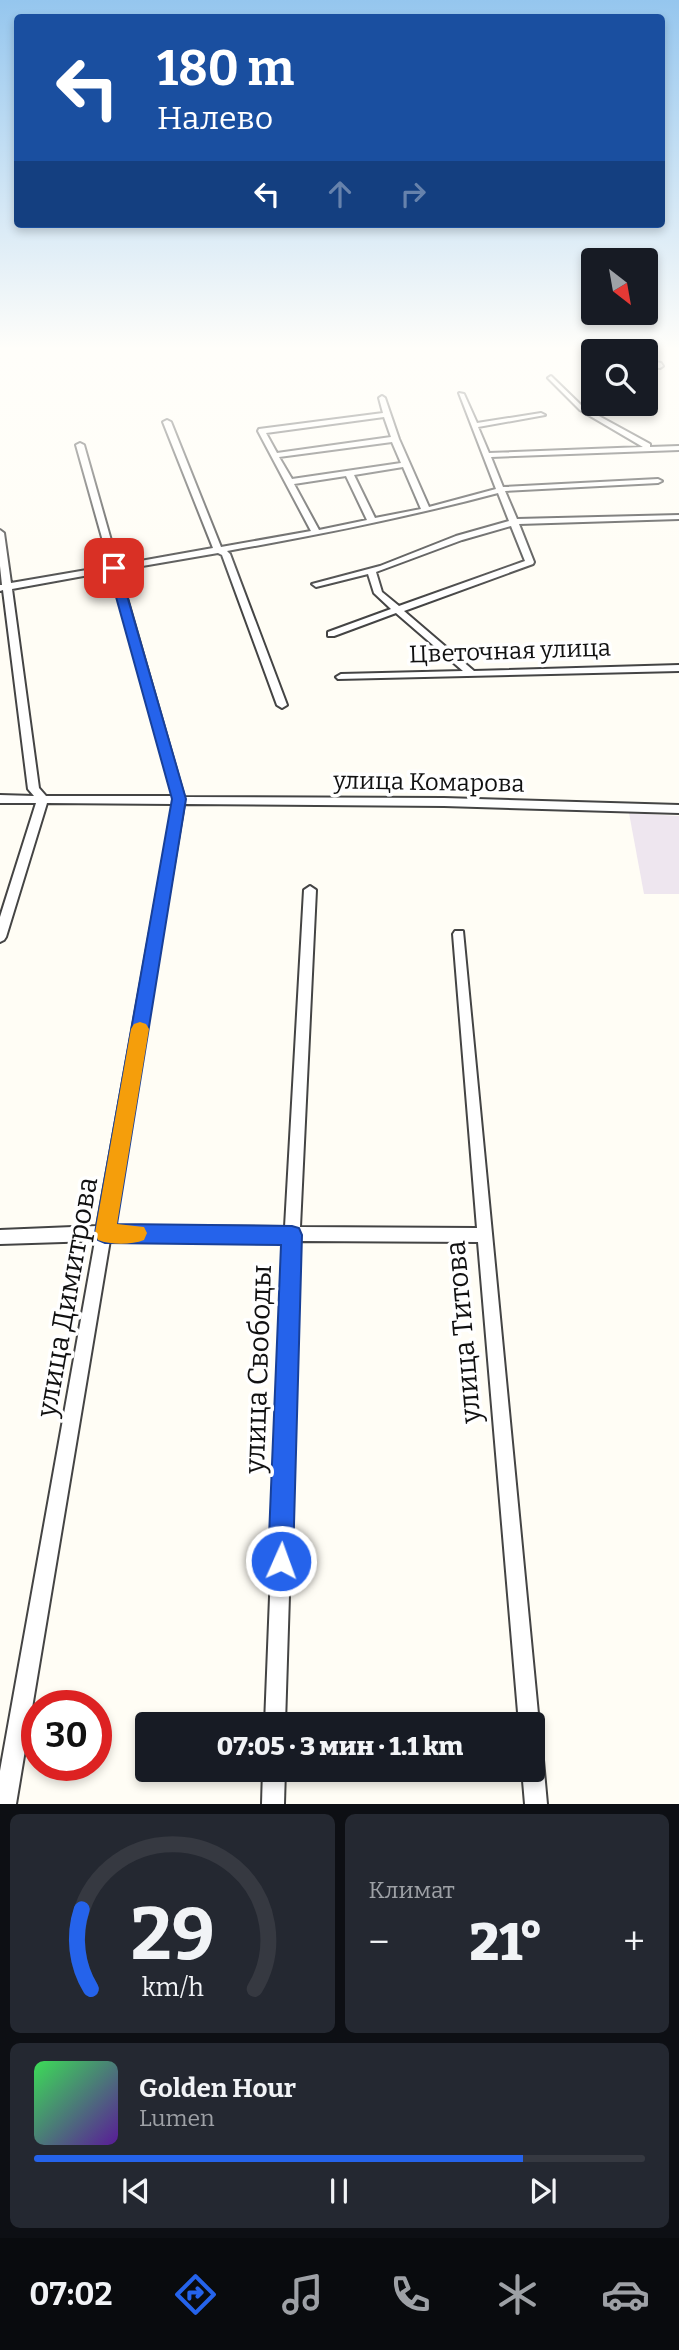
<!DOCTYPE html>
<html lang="ru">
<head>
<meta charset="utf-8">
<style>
  :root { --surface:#171b24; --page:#242831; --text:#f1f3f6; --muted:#9ea1a6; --line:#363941; --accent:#2563eb }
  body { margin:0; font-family:Bitter,serif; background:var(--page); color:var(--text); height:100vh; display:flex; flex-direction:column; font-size:26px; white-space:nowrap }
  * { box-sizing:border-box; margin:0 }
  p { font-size:23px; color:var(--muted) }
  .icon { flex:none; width:38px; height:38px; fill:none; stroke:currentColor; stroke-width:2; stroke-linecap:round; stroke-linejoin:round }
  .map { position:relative; height:1804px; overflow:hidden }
  .side { display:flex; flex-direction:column; gap:10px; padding:10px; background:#0d0f14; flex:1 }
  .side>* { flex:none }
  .hud { position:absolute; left:14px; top:14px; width:651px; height:214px; border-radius:7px; box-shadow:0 4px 10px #0003; background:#1a4fa0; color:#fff; overflow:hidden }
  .needle { width:46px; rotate:149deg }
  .controls { position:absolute; left:581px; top:248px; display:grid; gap:14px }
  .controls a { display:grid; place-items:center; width:77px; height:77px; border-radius:7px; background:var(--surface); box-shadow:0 4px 10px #0003; font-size:35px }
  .speed { position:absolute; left:21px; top:1690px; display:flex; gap:14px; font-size:35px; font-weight:700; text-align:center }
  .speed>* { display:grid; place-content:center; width:91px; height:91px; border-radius:50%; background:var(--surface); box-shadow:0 4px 10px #0003; line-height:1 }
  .speed .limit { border:10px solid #d22; background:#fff; color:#111 }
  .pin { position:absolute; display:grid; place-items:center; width:60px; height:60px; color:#fff; margin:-30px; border-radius:14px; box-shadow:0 4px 10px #0006 }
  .me { position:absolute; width:77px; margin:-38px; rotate:2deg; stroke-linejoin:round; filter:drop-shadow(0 0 5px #0008) }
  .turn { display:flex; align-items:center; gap:24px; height:147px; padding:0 28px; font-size:32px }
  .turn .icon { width:91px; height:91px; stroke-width:2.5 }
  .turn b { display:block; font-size:49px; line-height:60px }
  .lanes { display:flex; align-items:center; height:66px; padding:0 28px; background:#0003; justify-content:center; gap:35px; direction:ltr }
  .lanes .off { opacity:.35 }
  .big { font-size:52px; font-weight:800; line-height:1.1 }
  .side .widget { flex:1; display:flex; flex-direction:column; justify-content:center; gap:10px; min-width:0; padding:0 24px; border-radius:10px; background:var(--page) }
  .side .dial { align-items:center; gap:0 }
  .dial svg { height:182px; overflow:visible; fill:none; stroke:var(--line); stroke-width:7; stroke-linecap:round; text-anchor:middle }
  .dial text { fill:var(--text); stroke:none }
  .song { display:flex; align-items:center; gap:21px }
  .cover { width:84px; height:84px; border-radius:10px; background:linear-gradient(135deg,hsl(130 70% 55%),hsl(270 70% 35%)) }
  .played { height:7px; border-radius:4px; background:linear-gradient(90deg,var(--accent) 80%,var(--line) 80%) }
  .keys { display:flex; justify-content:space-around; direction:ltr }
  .heat { display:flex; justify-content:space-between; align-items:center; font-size:38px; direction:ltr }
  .side .tiles { flex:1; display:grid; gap:10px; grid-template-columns:1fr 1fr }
  .widget:last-child { grid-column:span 2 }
  .trip { position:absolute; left:135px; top:1712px; width:410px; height:70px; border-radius:7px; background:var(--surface); box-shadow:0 4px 10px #0003; font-weight:800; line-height:70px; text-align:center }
  .menu { display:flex; height:112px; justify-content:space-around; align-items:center; background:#090b0e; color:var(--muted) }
  .menu .icon { width:49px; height:49px }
  .menu .current { color:var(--accent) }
  .menu b { font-size:32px; color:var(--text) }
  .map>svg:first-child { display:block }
</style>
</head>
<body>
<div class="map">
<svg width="679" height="1804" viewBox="0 0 679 1804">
  <rect width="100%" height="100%" fill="#fffdf5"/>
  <path fill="#eee6ef" d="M629 813 679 816V894H644Z"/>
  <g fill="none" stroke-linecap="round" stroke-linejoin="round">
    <defs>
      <g id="minor">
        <path d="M652 361 661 363 663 366 660 368 647 367V365Z"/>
        <path d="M551 376 584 408 592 412 606 408 610 404H618L610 411 597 415 650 444V447L679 446V450L491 457 503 487 658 479 662 481 658 483 505 491 517 519 679 515V519L519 524 534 562 533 564 404 611 474 671 679 665V671L338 679 336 677 341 674 463 671 396 613 334 636H328V632L391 609 374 593 368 574 316 587 312 584 380 566 456 536 509 521 498 493C408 517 318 535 227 551L230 554 287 705 282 708 277 705 222 555 218 553 119 570 184 797 444 798 679 805V813L444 806 184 804 113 1226 285 1227 304 890 310 886 316 890 300 1227 477 1228 453 934 455 931H463L539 1724 536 1731 532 1733V1724H519L478 1242 300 1241 285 1724H265L284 1241 110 1240 16 1804H0V1771L95 1241 0 1244V1230L97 1226 173 804 47 803 6 937 4 940 0 942V917L36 803H0V795L34 796 28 789 3 590 0 591V585H2L0 566V530L4 533 11 583 110 566 76 445 80 443 84 445 118 565 213 548 163 422 167 420 171 422 221 547 311 531 258 431 259 429 383 413 379 398 382 396 385 398 399 439 429 507 496 489 459 393 464 394 477 423 541 413 545 415 478 427 489 453 643 447 580 410 548 378ZM384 417 391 437 277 453 266 433ZM392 442 401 463 292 479 279 457ZM403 467 421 509 375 518 354 475ZM346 476 367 520 319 530 294 484ZM511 526 525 561 399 606 382 592 376 572 462 540ZM111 571 173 796H46L39 788 12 589Z"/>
        <path d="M593 381V386L591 385 590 383Z"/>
        <path d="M532 1749 540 1752 543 1760 547 1804H525L522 1769H532Z"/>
        <path d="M263 1769H285L284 1804H262Z"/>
      </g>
    </defs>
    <use href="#minor" stroke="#444" stroke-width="4"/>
    <use href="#minor" fill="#fff" fill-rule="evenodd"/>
  </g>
  <linearGradient id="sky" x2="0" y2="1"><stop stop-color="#95c6ee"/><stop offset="0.58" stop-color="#fffefa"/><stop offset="1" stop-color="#fffefa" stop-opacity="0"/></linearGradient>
  <rect width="679" height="601" fill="url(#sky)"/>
  <path fill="#2563eb" stroke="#184099" stroke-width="2" d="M114 565 119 568 186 799 117 1224 292 1226 299 1228 302 1235 293 1561 290 1570 281 1573 272 1570 268 1561 281 1245 105 1243 98 1240 95 1233 172 799 108 568Z"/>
  <path fill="#f59e0b" d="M140 1022 146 1024 149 1029 117 1224 144 1227 147 1233 144 1240C131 1245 111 1245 98 1240L95 1233 131 1029 134 1024Z"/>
  <g text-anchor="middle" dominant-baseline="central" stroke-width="7" stroke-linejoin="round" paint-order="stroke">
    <g font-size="24" fill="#111" stroke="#fff">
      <text transform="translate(510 651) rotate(-2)">Цветочная улица</text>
      <text transform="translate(429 782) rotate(1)">улица Комарова</text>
    </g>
    <g font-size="28" fill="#111" stroke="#fff">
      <text transform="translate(67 1297) rotate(-80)">улица Димитрова</text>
      <text transform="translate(463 1332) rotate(-95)">улица Титова</text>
      <text transform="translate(258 1369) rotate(-88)">улица Свободы</text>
    </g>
  </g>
</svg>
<div class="controls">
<a><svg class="needle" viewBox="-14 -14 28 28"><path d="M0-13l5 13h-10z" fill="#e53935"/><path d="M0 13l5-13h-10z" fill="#9ea1a6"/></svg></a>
<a><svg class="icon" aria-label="search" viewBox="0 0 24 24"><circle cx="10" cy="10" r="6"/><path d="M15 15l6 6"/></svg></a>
</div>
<div class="speed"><div class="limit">30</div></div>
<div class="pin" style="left:114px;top:568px;background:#d93025"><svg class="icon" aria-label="arrive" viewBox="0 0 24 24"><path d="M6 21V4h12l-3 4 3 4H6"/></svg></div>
<svg class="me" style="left:281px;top:1561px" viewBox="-20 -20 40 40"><circle r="17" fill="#2563eb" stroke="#fff" stroke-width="3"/><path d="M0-11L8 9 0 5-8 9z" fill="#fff"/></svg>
<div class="trip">07:05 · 3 мин · 1.1 km</div>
<div class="hud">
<div class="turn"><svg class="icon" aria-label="left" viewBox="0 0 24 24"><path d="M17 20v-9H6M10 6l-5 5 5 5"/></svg><div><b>180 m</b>Налево</div></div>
<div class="lanes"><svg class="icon" aria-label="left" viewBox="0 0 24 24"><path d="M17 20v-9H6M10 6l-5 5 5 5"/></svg><svg class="icon off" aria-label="ahead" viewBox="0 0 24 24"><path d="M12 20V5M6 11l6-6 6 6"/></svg><svg class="icon off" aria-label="right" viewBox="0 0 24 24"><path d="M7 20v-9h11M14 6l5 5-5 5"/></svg></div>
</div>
</div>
<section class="side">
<div class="tiles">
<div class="widget dial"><svg viewBox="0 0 100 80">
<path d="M14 69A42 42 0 1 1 86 69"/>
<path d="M14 69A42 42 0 0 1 10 34" stroke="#2563eb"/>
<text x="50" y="56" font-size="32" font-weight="700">29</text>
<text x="50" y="72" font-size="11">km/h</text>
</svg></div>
<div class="widget"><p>Климат</p>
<div class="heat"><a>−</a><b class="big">21°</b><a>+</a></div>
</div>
<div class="widget">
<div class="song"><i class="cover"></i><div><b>Golden Hour</b><p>Lumen</p></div></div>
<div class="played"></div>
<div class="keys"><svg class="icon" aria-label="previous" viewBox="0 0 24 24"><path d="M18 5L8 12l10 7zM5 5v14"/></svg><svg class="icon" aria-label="pause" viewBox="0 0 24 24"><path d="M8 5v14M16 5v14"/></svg><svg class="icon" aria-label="next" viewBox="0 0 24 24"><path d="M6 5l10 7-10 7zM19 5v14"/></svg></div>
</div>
</div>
</section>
<nav class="menu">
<b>07:02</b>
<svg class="icon current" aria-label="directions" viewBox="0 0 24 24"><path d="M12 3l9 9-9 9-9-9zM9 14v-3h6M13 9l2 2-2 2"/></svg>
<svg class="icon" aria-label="music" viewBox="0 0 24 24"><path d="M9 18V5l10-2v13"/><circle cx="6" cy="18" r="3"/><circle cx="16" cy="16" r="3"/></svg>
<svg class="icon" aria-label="phone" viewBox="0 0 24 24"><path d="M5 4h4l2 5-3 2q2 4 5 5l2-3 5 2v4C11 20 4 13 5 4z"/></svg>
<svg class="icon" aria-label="climate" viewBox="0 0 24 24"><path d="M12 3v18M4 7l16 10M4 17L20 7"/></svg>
<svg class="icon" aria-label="car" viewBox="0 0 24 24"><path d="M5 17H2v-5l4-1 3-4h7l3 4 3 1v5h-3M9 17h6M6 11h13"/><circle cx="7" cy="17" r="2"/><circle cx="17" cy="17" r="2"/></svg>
</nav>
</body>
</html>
